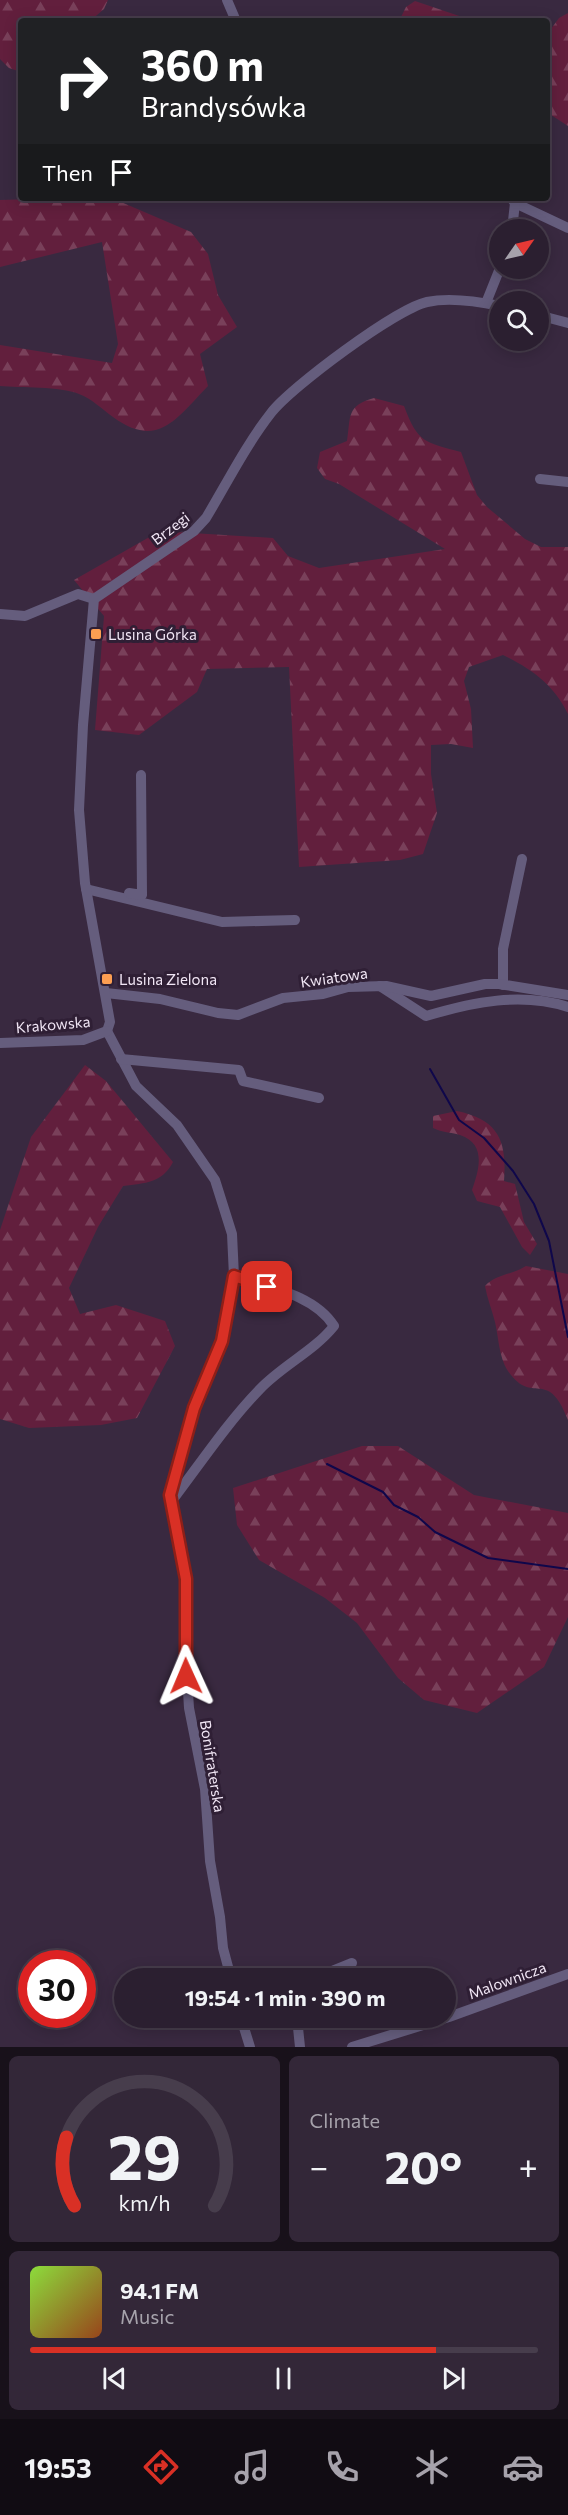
<!DOCTYPE html>
<html lang="en">
<head>
<meta charset="utf-8">
<style>
  :root { --surface:#2b1f30; --page:#332738; --text:#f1f3f6; --muted:#a6a2ab; --line:#473d4c; --accent:#d93025 }
  body { margin:0; font-family:Commissioner,sans-serif; background:var(--page); color:var(--text); height:100vh; display:flex; flex-direction:column; font-size:22px; white-space:nowrap }
  * { box-sizing:border-box; margin:0 }
  p { font-size:20px; color:var(--muted) }
  .icon { flex:none; width:33px; height:33px; fill:none; stroke:currentColor; stroke-width:2; stroke-linecap:round; stroke-linejoin:round }
  .map { position:relative; height:2047px; overflow:hidden }
  .drawer { display:flex; flex-direction:column; gap:9px; padding:9px; background:#18111a; flex:1 }
  .drawer>* { flex:none }
  .banner { position:absolute; left:18px; top:18px; width:532px; height:183px; border-radius:6px; box-shadow:0 3px 15px #0003,0 0 0 2px var(--line); background:#202124; color:#fff; overflow:hidden }
  .needle { width:39px; rotate:56deg }
  .fabs { position:absolute; left:489px; top:219px; display:grid; gap:12px }
  .fabs a { display:grid; place-items:center; width:60px; height:60px; border-radius:50%; background:var(--surface); box-shadow:0 3px 15px #0003,0 0 0 2px var(--line); font-size:30px }
  .speed { position:absolute; left:18px; top:1950px; display:flex; gap:12px; font-size:30px; font-weight:700; text-align:center }
  .speed>* { display:grid; place-content:center; width:78px; height:78px; border-radius:50%; background:var(--surface); box-shadow:0 3px 15px #0003,0 0 0 2px var(--line); line-height:1 }
  .speed .limit { border:9px solid #d22; background:#fff; color:#111 }
  .pin { position:absolute; display:grid; place-items:center; width:51px; height:51px; color:#fff; margin:-26px; border-radius:12px; box-shadow:0 3px 9px #0006 }
  .me { position:absolute; width:66px; margin:-33px; rotate:359deg; stroke-linejoin:round; filter:drop-shadow(0 0 4px #0008) }
  .turn { display:flex; align-items:center; gap:21px; height:126px; padding:0 24px; font-size:27px }
  .turn .icon { width:78px; height:78px; stroke-width:2.5 }
  .turn b { display:block; font-size:42px; line-height:51px }
  .then { display:flex; align-items:center; height:57px; padding:0 24px; background:#0003; gap:12px; font-size:22px }
  .big { font-size:45px; font-weight:700; line-height:1.1 }
  .drawer .tile { flex:1; display:flex; flex-direction:column; justify-content:center; gap:9px; min-width:0; padding:0 21px; border-radius:9px; background:var(--page) }
  .drawer .dial { align-items:center; gap:0 }
  .dial svg { height:156px; overflow:visible; fill:none; stroke:var(--line); stroke-width:7; stroke-linecap:round; text-anchor:middle }
  .dial text { fill:var(--text); stroke:none }
  .song { display:flex; align-items:center; gap:18px }
  .cover { width:72px; height:72px; border-radius:9px; background:linear-gradient(135deg,hsl(90 70% 55%),hsl(20 70% 35%)) }
  .played { height:6px; border-radius:3px; background:linear-gradient(90deg,var(--accent) 80%,var(--line) 80%) }
  .keys { display:flex; justify-content:space-around; direction:ltr }
  .heat { display:flex; justify-content:space-between; align-items:center; font-size:33px; direction:ltr }
  .drawer .tiles { flex:1; display:grid; gap:9px; grid-template-columns:1fr 1fr }
  .tile:last-child { grid-column:span 2 }
  .trip { position:absolute; left:114px; top:1968px; width:342px; height:60px; border-radius:30px; background:var(--surface); box-shadow:0 3px 15px #0003,0 0 0 2px var(--line); font-weight:700; line-height:60px; text-align:center }
  .tabs { display:flex; height:96px; justify-content:space-around; align-items:center; background:#110c13; color:var(--muted) }
  .tabs .icon { width:42px; height:42px }
  .tabs .active { color:var(--accent) }
  .tabs b { font-size:27px; color:var(--text) }
  .map>svg:first-child { display:block }
</style>
</head>
<body>
<div class="map">
<svg width="568" height="2047" viewBox="0 0 568 2047">
  <defs>
    <pattern id="forest-firs" width="22" height="20" patternUnits="userSpaceOnUse" patternTransform="scale(1.5)"><rect width="22" height="20" fill="#621f3d"/><path d="M5 1l3.5 6h-7zM16 11l3.5 6h-7z" fill="#79405a"/></pattern>
  </defs>
  <rect width="100%" height="100%" fill="#392940"/>
  <g fill="url(#forest-firs)">
    <path d="M0 0H108L104 9 90 21H21V72L9 68 0 59Z"/>
    <path d="M415 1 474 21H399L406 7Z"/>
    <path d="M568 13V126L548 113V33L559 18Z"/>
    <path d="M71 198H106L121 202 191 232 208 254 218 295 237 327 200 354 208 386C177 418 158 450 113 417 102 409 92 399 79 394 60 386 21 388 0 386V345L112 363 118 344 102 242 0 267V200Z"/>
    <path d="M374 398 404 406C418 443 424 442 461 452L477 495 487 507 525 539 541 547H568V714C554 685 532 669 503 655L469 667 464 681 471 709 473 748 451 744 431 745V774L437 813 423 854 400 860 299 867 289 667 207 669 197 692 139 735 95 730 104 616 74 580 160 531 273 538 288 556 319 568 445 549 339 484 325 479 317 468 320 452 347 441C351 416 346 406 374 398Z"/>
    <path d="M85 1065 106 1081 173 1162C162 1183 146 1183 123 1186L98 1227 69 1288 80 1314 116 1305 165 1321 175 1346 137 1418 101 1425 29 1428 0 1419V1230L31 1137Z"/>
    <path d="M457 1111C499 1120 507 1141 504 1181L515 1184 524 1222 537 1244 530 1255 522 1247 500 1207 477 1201 472 1190C479 1170 487 1144 460 1135 450 1132 443 1133 433 1128V1116Z"/>
    <path d="M526 1266 568 1274V1420C548 1368 534 1404 511 1375 499 1361 499 1339 495 1322 492 1310 487 1298 485 1286 496 1274 512 1275 526 1266Z"/>
    <path d="M362 1446H398L474 1495 568 1513V1617L544 1667 477 1713 424 1700 398 1678 357 1623 325 1598 259 1560 237 1525 233 1488Z"/>
  </g>
  <g fill="none" stroke-linecap="round" stroke-linejoin="round">
    <g stroke="#0f074b" stroke-width="2">
      <path d="M430 1069 459 1120 484 1138 513 1171 534 1204 549 1241 568 1337"/>
      <path d="M327 1464 383 1492 394 1505 418 1517 435 1532 488 1558 568 1569"/>
    </g>
    <g stroke="#655d7d" stroke-width="10">
      <path d="M227 0 236 21"/>
      <path d="M511 198 515 203 568 228"/>
      <path d="M512 230 515 203"/>
      <path d="M486 303 500 268"/>
      <path d="M538 315 568 323"/>
      <path d="M540 479 568 482"/>
      <path d="M0 614 25 616 78 594 94 599"/>
      <path d="M86 889 222 922 295 920"/>
      <path d="M129 893 142 895 141 775"/>
      <path d="M503 985V949L522 859"/>
      <path d="M380 986 426 1016C473 1002 521 992 568 1007"/>
      <path d="M106 993 160 999 218 1013 238 1015 283 998 323 994 348 987 386 986 431 996 485 984H499L568 995"/>
      <path d="M107 1031 136 1086 177 1125 215 1180 232 1234 234 1276 223 1341 194 1408 170 1495 186 1579V1659L189 1708 205 1789 210 1861 220 1917 223 1948 231 1978"/>
      <path d="M107 1031 110 1022 85 883 79 810 83 725 94 599 194 531 206 518C227 483 246 445 271 413 291 387 396 309 427 302 450 297 476 301 500 306"/>
      <path d="M0 1043 83 1040 107 1031"/>
      <path d="M121 1059 239 1070 243 1081 319 1098"/>
      <path d="M171 1502C200 1464 227 1423 260 1389 283 1365 314 1351 334 1326 314 1294 267 1287 234 1276"/>
      <path d="M315 1978 352 1963"/>
      <path d="M241 2018 250 2047"/>
      <path d="M297 2018 300 2047"/>
      <path d="M352 2047 449 2017 568 1974"/>
    </g>
  </g>
  <g fill="none" stroke-linecap="round" stroke-linejoin="round">
    <defs>
      <path id="route" d="M186 1676V1579L170 1495 194 1408 222 1341 234 1276 267 1287"/>
    </defs>
    <use href="#route" stroke="#8d1f18" stroke-width="15"/>
    <use href="#route" stroke="#d93025" stroke-width="10"/>
  </g>
  <g fill="#fc9e52" stroke="#2f1f35" stroke-width="2">
    <rect x="90" y="628" width="12" height="12" rx="3"/>
    <rect x="101" y="973" width="12" height="12" rx="3"/>
  </g>
  <g text-anchor="middle" dominant-baseline="central" stroke-width="6" stroke-linejoin="round" paint-order="stroke">
    <g font-size="15" fill="#f1e6f5" stroke="#2f1f35">
      <text transform="translate(170 528) rotate(-37)">Brzegi</text>
      <text transform="translate(334 977) rotate(-8)">Kwiatowa</text>
      <text transform="translate(53 1024) rotate(-5)">Krakowska</text>
      <text transform="translate(213 1766) rotate(81)">Bonifraterska</text>
      <text transform="translate(507 1980) rotate(-20)">Malownicza</text>
    </g>
    <g font-size="15" fill="#f1e6f5" stroke="#2f1f35" text-anchor="start">
      <text x="108" y="634">Lusina Górka</text>
      <text x="119" y="979">Lusina Zielona</text>
    </g>
  </g>
</svg>
<div class="fabs">
<a><svg class="needle" viewBox="-14 -14 28 28"><path d="M0-13l5 13h-10z" fill="#e53935"/><path d="M0 13l5-13h-10z" fill="#a6a2ab"/></svg></a>
<a><svg class="icon" aria-label="search" viewBox="0 0 24 24"><circle cx="10" cy="10" r="6"/><path d="M15 15l6 6"/></svg></a>
</div>
<div class="speed"><div class="limit">30</div></div>
<div class="pin" style="left:267px;top:1287px;background:#d93025"><svg class="icon" aria-label="arrive" viewBox="0 0 24 24"><path d="M6 21V4h12l-3 4 3 4H6"/></svg></div>
<svg class="me" style="left:186px;top:1676px" viewBox="-20 -20 40 40"><path d="M0-17L14 15 0 8-14 15z" fill="#d93025" stroke="#fff" stroke-width="4"/></svg>
<div class="trip">19:54 · 1 min · 390 m</div>
<div class="banner">
<div class="turn"><svg class="icon" aria-label="right" viewBox="0 0 24 24"><path d="M7 20v-9h11M14 6l5 5-5 5"/></svg><div><b>360 m</b>Brandysówka</div></div>
<div class="then">Then<svg class="icon" aria-label="arrive" viewBox="0 0 24 24"><path d="M6 21V4h12l-3 4 3 4H6"/></svg></div>
</div>
</div>
<section class="drawer">
<div class="tiles">
<div class="tile dial"><svg viewBox="0 0 100 80">
<path d="M14 69A42 42 0 1 1 86 69"/>
<path d="M14 69A42 42 0 0 1 10 34" stroke="#d93025"/>
<text x="50" y="56" font-size="32" font-weight="700">29</text>
<text x="50" y="72" font-size="11">km/h</text>
</svg></div>
<div class="tile"><p>Climate</p>
<div class="heat"><a>−</a><b class="big">20°</b><a>+</a></div>
</div>
<div class="tile">
<div class="song"><i class="cover"></i><div><b>94.1 FM</b><p>Music</p></div></div>
<div class="played"></div>
<div class="keys"><svg class="icon" aria-label="previous" viewBox="0 0 24 24"><path d="M18 5L8 12l10 7zM5 5v14"/></svg><svg class="icon" aria-label="pause" viewBox="0 0 24 24"><path d="M8 5v14M16 5v14"/></svg><svg class="icon" aria-label="next" viewBox="0 0 24 24"><path d="M6 5l10 7-10 7zM19 5v14"/></svg></div>
</div>
</div>
</section>
<nav class="tabs">
<b>19:53</b>
<svg class="icon active" aria-label="directions" viewBox="0 0 24 24"><path d="M12 3l9 9-9 9-9-9zM9 14v-3h6M13 9l2 2-2 2"/></svg>
<svg class="icon" aria-label="music" viewBox="0 0 24 24"><path d="M9 18V5l10-2v13"/><circle cx="6" cy="18" r="3"/><circle cx="16" cy="16" r="3"/></svg>
<svg class="icon" aria-label="phone" viewBox="0 0 24 24"><path d="M5 4h4l2 5-3 2q2 4 5 5l2-3 5 2v4C11 20 4 13 5 4z"/></svg>
<svg class="icon" aria-label="climate" viewBox="0 0 24 24"><path d="M12 3v18M4 7l16 10M4 17L20 7"/></svg>
<svg class="icon" aria-label="car" viewBox="0 0 24 24"><path d="M5 17H2v-5l4-1 3-4h7l3 4 3 1v5h-3M9 17h6M6 11h13"/><circle cx="7" cy="17" r="2"/><circle cx="17" cy="17" r="2"/></svg>
</nav>
</body>
</html>
